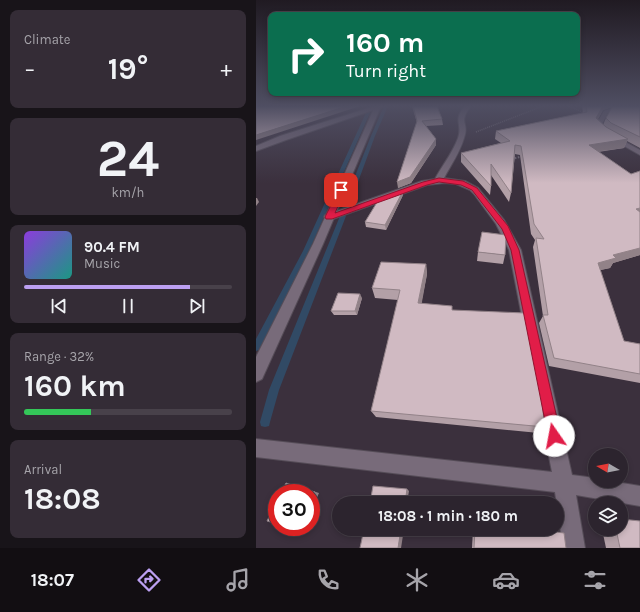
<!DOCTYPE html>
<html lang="en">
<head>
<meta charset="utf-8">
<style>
  :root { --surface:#2c242e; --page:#342c36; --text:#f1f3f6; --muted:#a6a4aa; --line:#48414a; --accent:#bca0f2 }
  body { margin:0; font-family:Karla,sans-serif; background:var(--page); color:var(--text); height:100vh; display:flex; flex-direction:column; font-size:15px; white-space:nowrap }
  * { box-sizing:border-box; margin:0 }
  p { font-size:13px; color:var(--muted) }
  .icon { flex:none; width:22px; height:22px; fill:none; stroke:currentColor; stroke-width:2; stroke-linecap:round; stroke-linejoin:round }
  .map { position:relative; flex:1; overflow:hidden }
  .details { display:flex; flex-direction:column; gap:10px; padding:10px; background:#181419; width:256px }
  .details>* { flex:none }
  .hud { position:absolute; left:12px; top:12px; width:312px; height:84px; border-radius:8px; box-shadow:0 2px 6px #0003,0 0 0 1px var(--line); background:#0b6e4f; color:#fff; overflow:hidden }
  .needle { width:26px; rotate:279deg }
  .controls { position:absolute; left:332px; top:448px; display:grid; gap:8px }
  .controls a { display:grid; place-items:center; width:40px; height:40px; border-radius:50%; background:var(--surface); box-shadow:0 2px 6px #0003,0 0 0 1px var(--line); font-size:20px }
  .speed { position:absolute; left:12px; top:484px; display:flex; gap:8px; font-size:20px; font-weight:700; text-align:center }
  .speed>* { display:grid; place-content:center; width:52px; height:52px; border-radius:50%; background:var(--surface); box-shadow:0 2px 6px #0003,0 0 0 1px var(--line); line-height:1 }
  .speed .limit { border:6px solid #d22; background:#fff; color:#111 }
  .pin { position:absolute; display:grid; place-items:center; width:34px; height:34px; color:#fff; margin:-17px; border-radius:8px; box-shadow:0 2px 6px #0006 }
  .me { position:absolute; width:44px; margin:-22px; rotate:348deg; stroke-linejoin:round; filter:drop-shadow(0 0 3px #0008) }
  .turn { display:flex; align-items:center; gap:14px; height:84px; padding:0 12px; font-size:18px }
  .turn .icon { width:52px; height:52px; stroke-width:2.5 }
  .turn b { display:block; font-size:28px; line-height:34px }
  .big { font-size:30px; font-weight:700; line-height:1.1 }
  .details .tile { flex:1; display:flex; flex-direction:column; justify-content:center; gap:6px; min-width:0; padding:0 14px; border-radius:8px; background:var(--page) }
  .details .dial { align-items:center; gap:0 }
  .dial b { font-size:52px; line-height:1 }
  .song { display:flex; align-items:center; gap:12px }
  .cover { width:48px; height:48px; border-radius:6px; background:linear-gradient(135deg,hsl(270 70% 55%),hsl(170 70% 35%)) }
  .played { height:4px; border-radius:2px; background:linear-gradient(90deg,var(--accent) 80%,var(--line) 80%) }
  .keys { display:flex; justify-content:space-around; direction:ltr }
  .heat { display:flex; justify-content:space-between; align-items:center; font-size:22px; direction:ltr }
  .charge { height:6px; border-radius:3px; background:linear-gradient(90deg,#34c759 32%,var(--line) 0) }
  .trip { position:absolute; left:76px; top:496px; width:232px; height:40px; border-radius:20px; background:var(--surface); box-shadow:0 2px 6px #0003,0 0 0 1px var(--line); font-weight:700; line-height:40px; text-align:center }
  .menu { display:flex; height:64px; justify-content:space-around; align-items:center; background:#120e12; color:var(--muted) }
  .menu .icon { width:28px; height:28px }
  .menu .selected { color:var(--accent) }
  .menu b { font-size:18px; color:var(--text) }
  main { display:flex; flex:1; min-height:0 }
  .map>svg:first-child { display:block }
</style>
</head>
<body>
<main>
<section class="details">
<div class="tile"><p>Climate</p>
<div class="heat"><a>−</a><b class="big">19°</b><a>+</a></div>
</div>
<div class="tile dial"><b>24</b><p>km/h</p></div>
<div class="tile">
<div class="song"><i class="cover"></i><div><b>90.4 FM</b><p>Music</p></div></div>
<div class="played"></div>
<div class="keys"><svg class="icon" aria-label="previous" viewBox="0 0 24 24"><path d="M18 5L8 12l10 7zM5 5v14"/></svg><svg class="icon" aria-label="pause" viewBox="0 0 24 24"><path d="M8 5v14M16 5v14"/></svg><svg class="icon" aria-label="next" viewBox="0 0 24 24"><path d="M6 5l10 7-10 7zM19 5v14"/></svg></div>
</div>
<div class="tile"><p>Range · 32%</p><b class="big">160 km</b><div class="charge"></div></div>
<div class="tile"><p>Arrival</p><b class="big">18:08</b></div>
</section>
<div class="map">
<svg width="384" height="548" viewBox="0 0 384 548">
  <rect width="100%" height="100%" fill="#3b303d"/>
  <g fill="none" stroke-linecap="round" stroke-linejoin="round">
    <g fill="#314a65" fill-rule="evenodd">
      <path d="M113 106H117L53 251 3 350 0 351V339L47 251Z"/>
      <path d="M128 106H132L119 136 92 209 89 211 87 210 86 209 115 136Z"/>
      <path d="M87 214 90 216 23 390 14 422 13 426 9 427 5 426 4 422 13 390 84 216Z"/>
    </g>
    <defs>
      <g id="minor">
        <path d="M119 106H129L30 140 0 151V146L24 136Z"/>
        <path d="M209 106H215C201 124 214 122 208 138 204 152 195 165 188 178L209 181 222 188 248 220 265 250 316 475 339 478V481H354L384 486V506L320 495 329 548H307L299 492 0 457V439L296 472 253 250 240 224 218 194 214 190 200 184 188 183 171 185 77 219 73 220 68 217 69 215 166 181 179 179C186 166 197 152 202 138 207 123 196 121 209 106Z"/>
        <path d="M363 106H370L366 110 352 113 345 126 351 132 384 150V155L347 134 339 126 348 111Z"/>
      </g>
      <path id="tertiary" d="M119 106H125L67 244 6 379 0 382V357L57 244Z"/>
    </defs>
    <use href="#minor" stroke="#564d58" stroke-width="2"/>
    <use href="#tertiary" stroke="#564d58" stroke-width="2"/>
    <g stroke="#746b76" stroke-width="1.5" stroke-dasharray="1 1" stroke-linecap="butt">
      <path d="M313 106 328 113"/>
      <path d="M220 132 287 106"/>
    </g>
    <path stroke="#746b76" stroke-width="2" stroke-dasharray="1.5 1.5" stroke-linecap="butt" d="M256 159 267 156"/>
    <use href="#minor" fill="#786b7a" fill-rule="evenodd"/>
    <use href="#tertiary" fill="#786b7a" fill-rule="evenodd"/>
  </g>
  <g fill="#b3a0a7" fill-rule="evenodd">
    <path d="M156 106H181L186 119 187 125 170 126 180 139V145L155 183 142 188 161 123Z"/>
    <path d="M326 106H384V148L371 141 368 148 342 152 375 174 384 171V255L357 263 354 268 344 270 368 341 384 344V383L293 366 283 323 287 316 277 247 279 240 275 234 264 155 259 154 255 193 253 202 235 175V186L234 195 205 162V153L245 143 239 139 240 131 327 113ZM356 107 350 118 347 125 342 119 347 110Z"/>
    <path d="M147 195 130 230 110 227 109 222Z"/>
    <path d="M222 252 249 255 247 264 221 261Z"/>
    <path d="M170 264 171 274 165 304 196 310 289 427 283 433 120 417 115 411 142 300 119 298 116 288Z"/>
    <path d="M106 298 101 315H78L75 311Z"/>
    <path d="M217 529H277L310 548H216Z"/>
    <path d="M346 529H365L384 548H350Z"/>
  </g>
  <g fill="#928288">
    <path d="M91 106H104L0 140V135Z"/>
    <path d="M347 106H358L347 110 338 126 340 118Z"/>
    <path d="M180 139V145L155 183 142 188 141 182Z"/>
    <path d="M372 139 368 148 330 153 333 145Z"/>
    <path d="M147 191V195L130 230 129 225Z"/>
    <path d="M0 198H1L3 202 0 206Z"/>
    <path d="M384 208V215L380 209Z"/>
    <path d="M384 247V255L357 263 354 268 336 272 342 263 357 255Z"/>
    <path d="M170 264 171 274 164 313 162 303Z"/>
    <path d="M104 294 106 298 101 315 99 311Z"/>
    <path d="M35 484 63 493 55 511V501Z"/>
    <path d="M151 489 153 491 151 503H149Z"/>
    <path d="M44 527H48L46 531H42Z"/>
    <path d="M145 529H148L145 548H142Z"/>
  </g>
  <g fill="#d0bac2" stroke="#928288">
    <path d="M0 106H91L0 135Z"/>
    <path d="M157 106H181L186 119 166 121 180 139 154 177 141 182 161 121Z"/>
    <path d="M330 106H347L340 118 350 127 372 139 333 145 375 174 384 171V208L380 209 384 212V248L357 255 360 258 342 263 368 341 384 344V374L298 358 287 315H292L280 238 288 239 278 224 265 146 259 145 255 193 235 164V186L205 153 254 141 240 131 331 112Z"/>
    <path d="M358 106H384V137L355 123 350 118 356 107Z"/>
    <path d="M147 191 129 225 109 222 123 199Z"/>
    <path d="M226 232 250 235 249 255 222 252Z"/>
    <path d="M125 262 170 264 162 303 196 306V310L269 313 283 380 289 427 115 411 144 290 116 288Z"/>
    <path d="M82 293 104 294 99 311H75Z"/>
    <path d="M30 483 59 492 55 501V493H25Z"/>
    <path d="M117 486 151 489 149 503H114Z"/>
    <path d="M21 501V524L11 521Z"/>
    <path d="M365 519 384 521V548H364L360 529H365Z"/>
    <path d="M30 527H44L42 531Z"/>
    <path d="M108 529H145L142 548H104Z"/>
    <path d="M219 529H277L308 533 310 548H218Z"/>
  </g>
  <linearGradient id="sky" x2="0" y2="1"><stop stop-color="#201a22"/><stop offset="0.58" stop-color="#4f4e62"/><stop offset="1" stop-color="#4f4e62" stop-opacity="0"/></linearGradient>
  <rect width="384" height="183" fill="url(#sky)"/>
  <path fill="#e11d48" stroke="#92132f" d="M183 178 207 181 221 188 252 226 263 250 305 436 303 441 298 443 294 441 292 436 255 250 246 229 216 190 205 185 183 182 171 185 76 219H70L69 217 83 189 89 190 79 213 167 182Z"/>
</svg>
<div class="controls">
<a><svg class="needle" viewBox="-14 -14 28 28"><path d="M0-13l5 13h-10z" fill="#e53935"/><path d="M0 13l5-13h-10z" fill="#a6a4aa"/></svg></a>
<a><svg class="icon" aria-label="layers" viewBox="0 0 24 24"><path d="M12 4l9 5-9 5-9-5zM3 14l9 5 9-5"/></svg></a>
</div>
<div class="speed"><div class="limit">30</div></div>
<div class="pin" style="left:85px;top:190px;background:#d93025"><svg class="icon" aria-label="arrive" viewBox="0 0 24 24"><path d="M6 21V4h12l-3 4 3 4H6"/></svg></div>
<svg class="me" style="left:298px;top:436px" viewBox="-20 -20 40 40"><circle r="19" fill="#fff"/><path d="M0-13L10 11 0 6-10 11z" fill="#e11d48"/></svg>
<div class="trip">18:08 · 1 min · 180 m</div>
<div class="hud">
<div class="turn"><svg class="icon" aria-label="right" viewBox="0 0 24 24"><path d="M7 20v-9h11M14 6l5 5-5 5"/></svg><div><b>160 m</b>Turn right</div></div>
</div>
</div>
</main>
<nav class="menu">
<b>18:07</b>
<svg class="icon selected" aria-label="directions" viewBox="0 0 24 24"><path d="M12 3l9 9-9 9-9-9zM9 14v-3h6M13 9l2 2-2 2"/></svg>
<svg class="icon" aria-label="music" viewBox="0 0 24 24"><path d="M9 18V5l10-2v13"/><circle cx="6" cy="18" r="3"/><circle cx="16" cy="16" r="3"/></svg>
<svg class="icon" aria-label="phone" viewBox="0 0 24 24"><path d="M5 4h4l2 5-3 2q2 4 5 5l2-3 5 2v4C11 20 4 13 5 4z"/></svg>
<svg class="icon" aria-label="climate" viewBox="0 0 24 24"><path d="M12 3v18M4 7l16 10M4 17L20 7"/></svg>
<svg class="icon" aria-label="car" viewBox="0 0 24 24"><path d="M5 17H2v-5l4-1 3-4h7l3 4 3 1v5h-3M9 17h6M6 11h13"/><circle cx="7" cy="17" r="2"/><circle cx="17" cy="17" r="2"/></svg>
<svg class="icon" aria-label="filters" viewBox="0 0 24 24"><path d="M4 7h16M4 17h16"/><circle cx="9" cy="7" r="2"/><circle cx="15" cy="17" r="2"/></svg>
</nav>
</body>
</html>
